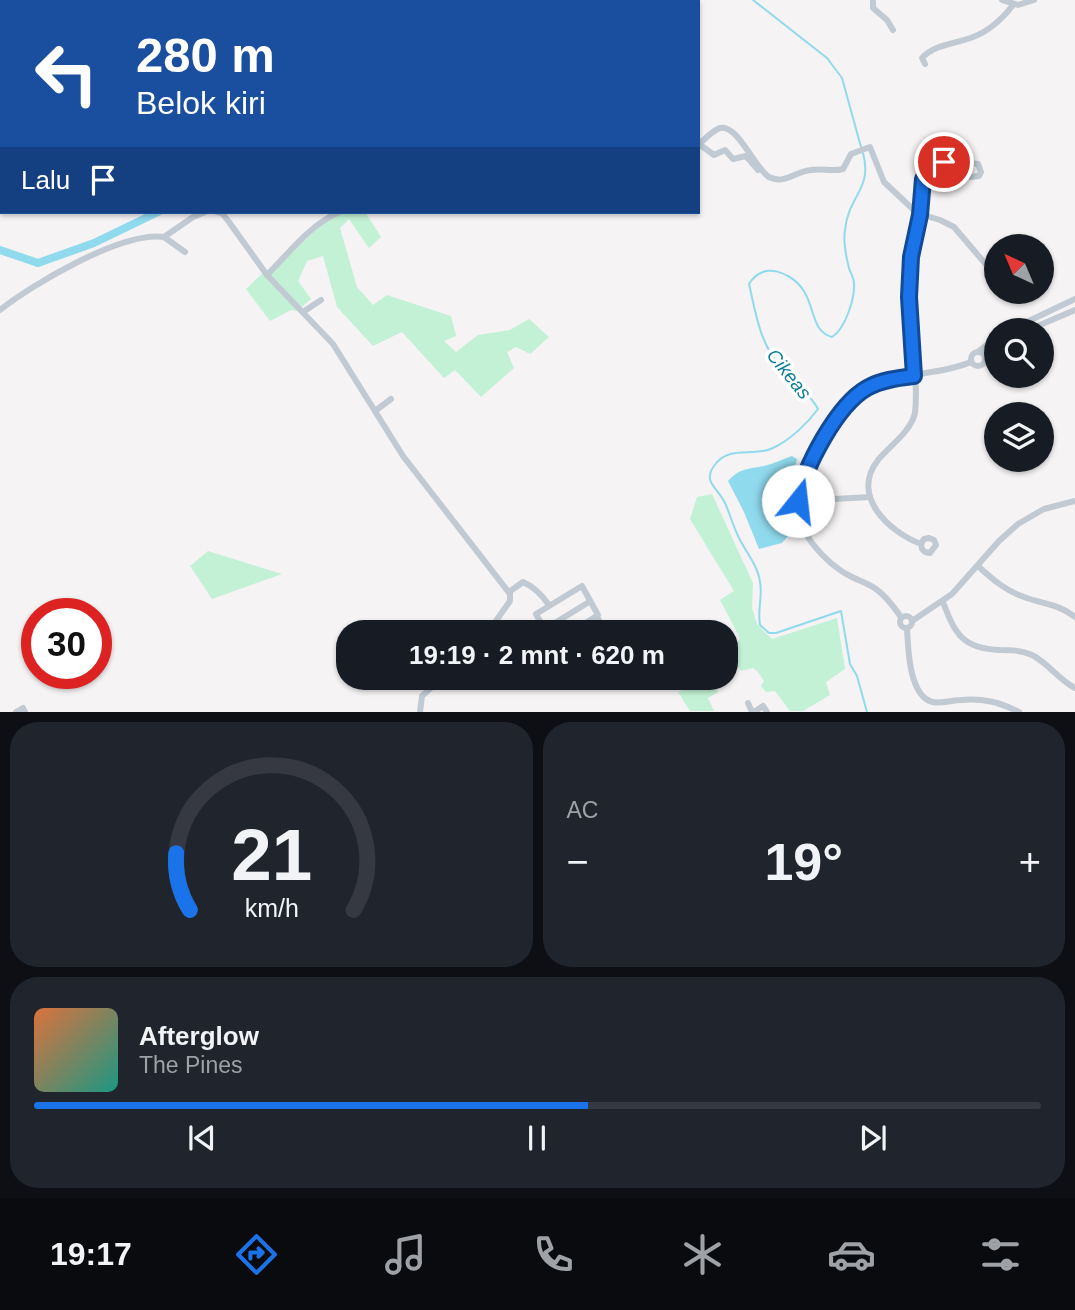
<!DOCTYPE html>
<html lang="id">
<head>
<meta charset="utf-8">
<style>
  :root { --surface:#171b24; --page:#20242c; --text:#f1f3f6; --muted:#9ea1a6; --line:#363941; --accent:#1a73e8 }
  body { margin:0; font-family:Helvetica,sans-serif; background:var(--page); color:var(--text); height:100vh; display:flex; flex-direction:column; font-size:26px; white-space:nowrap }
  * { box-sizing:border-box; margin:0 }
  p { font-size:23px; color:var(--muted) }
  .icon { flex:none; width:38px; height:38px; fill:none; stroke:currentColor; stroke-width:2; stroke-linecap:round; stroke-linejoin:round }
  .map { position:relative; height:712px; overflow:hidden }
  .side { display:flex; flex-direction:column; gap:10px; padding:10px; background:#0d0f14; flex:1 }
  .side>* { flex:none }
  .top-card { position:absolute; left:0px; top:0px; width:700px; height:214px; box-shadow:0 2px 5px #0004; background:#1a4fa0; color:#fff; overflow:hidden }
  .needle { width:46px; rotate:316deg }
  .fabs { position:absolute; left:984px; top:234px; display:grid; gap:14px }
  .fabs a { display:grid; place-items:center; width:70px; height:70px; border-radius:50%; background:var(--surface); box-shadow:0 2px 5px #0004; font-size:35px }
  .speed { position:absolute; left:21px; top:598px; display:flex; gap:14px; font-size:35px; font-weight:700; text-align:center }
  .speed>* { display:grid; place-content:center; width:91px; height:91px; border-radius:50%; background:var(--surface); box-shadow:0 2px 5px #0004; line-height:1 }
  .speed .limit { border:10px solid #d22; background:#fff; color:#111 }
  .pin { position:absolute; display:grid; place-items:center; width:60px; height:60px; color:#fff; margin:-30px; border:4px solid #fff; border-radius:50%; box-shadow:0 2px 7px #0007 }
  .me { position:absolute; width:77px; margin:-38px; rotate:16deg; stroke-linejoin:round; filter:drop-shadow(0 0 5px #0008) }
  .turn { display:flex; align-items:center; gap:24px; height:147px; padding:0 21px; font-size:32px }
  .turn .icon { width:91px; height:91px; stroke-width:2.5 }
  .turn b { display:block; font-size:49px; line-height:60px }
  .then { display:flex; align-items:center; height:66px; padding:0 21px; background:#0003; gap:14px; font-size:26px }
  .big { font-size:52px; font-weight:700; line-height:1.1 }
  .side .widget { flex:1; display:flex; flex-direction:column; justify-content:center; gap:10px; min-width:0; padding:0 24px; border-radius:28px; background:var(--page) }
  .side .dial { align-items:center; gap:0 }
  .dial svg { height:182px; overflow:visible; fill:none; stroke:var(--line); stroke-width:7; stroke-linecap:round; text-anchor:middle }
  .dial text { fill:var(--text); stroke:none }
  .song { display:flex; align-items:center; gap:21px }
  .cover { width:84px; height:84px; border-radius:10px; background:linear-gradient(135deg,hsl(20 70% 55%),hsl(170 70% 35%)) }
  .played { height:7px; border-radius:4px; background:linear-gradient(90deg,var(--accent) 55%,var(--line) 55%) }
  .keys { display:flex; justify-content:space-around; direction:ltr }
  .heat { display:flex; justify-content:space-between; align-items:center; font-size:38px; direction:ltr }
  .side .tiles { flex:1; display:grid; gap:10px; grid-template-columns:1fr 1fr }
  .widget:last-child { grid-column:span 2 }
  .trip { position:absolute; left:336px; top:620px; width:402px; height:70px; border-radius:28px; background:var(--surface); box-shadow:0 2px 5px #0004; font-weight:700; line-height:70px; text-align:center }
  .menu { display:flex; height:112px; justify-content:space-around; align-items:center; background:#090b0e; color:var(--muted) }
  .menu .icon { width:49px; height:49px }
  .menu .current { color:var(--accent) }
  .menu b { font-size:32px; color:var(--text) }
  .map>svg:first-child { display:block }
</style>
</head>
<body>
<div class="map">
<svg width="1075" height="712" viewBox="0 0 1075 712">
  <rect width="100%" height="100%" fill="#f5f3f3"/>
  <g fill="#c3f1d5">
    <path d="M344 212H365L381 237 369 248 349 219 340 228 357 287 373 305 387 295 451 316 456 336 444 341 456 352 478 335 510 330 529 319 549 337 530 354 516 347 507 352 514 368 481 397 455 370 444 378 402 332 373 346 337 307 323 256 307 261 298 281 311 299 297 311 291 310 270 321 246 289 266 270 269 274 326 221Z"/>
    <path d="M712 494 753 583 752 608 757 624 772 639 837 618 845 669 826 682 830 695 803 711H790L775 691 766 692 761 686 764 681 758 672 753 668 741 671 731 655 740 638 720 600 734 591 690 519 697 497Z"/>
    <path d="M208 551 282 574 212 599 190 566Z"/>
    <path d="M712 678 718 692 708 698 714 711H690L678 692Z"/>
  </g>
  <path fill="#90daee" d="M792 456 797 459C790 490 784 504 794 536L787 537 782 543 759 549 744 512 728 481C740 468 748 469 764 466 773 464 783 459 792 456Z"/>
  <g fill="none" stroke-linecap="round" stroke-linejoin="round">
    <g stroke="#90daee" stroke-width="2">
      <path d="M753 0 827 58 842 78 861 147"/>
      <path d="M863 153C873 189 848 196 845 230 843 241 846 256 849 268 850 272 854 278 854 283 855 299 845 329 832 337 806 330 819 293 788 276 780 272 775 270 766 271 759 273 753 277 749 284 756 315 760 344 782 369 794 383 809 392 818 409 807 424 790 440 773 448 753 458 729 444 714 466 702 482 719 489 725 503 730 514 733 526 739 538 746 552 758 566 760 582 763 596 757 610 760 625L769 633H776L841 611 850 664 857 676 867 712"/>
    </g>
    <g stroke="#90daee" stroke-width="8">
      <path d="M234 2V0"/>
      <path d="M268 2V0"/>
      <path d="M359 2 364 0"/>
      <path d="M0 48 2 47"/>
      <path d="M0 195 2 193"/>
      <path d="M0 250 38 263 94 243 158 212"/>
    </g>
    <g stroke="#c1cad2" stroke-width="6">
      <path d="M873 0V8L887 20 893 30"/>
      <path d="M1002 0 1018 5 1034 0"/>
      <path d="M529 2 530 0"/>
      <path d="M925 64 922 58C935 44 955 44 973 37 989 31 1003 18 1013 5"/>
      <path d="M699 144 714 155 725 150 733 159 746 156 758 170"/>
      <path d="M698 145C704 140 713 130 720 128 737 123 756 170 769 177 785 185 796 171 811 170 822 168 832 172 843 169L851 154 870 147 884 182 917 213 940 220 954 227 989 268 987 276 990 280H996"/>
      <path d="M217 212 222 213 229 222 267 275 333 344 403 456 510 594V601L488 632"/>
      <path d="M164 237 185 252"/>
      <path d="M267 275C289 253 310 225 339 212"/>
      <path d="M0 310C33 284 122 231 164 237L193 217 205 212"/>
      <path d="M303 312 321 300"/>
      <path d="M1008 331 1075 299"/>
      <path d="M1026 331 1075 310"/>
      <path d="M979 351 996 338"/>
      <circle cx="978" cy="359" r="7"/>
      <path d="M985 356 996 349"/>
      <path d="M375 411 391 399"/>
      <path d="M798 501 870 497"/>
      <path d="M921 544 924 539 929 538 934 540 936 545 930 553 925 552 922 549 921 544C889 532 850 496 878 460 890 445 910 433 915 413 919 376 909 337 909 299 909 270 917 243 920 214 922 200 918 183 928 172 944 157 960 162 978 164L981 172 979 176 970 177 967 174 969 165"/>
      <path d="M978 566C992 579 1006 591 1024 597 1042 604 1059 604 1075 617"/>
      <path d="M509 592 523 582C535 587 542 595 549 605"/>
      <path d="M943 602C955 634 963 649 1000 650 1011 650 1021 650 1032 655 1048 663 1058 679 1075 688"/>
      <circle cx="906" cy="622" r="6"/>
      <path d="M596 616 606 631 604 632"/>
      <path d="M901 617C894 607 886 596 876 589 869 584 860 581 852 577 837 570 823 557 812 543 803 531 797 513 798 498 802 465 842 399 873 385 904 372 940 375 971 362"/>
      <path d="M912 621 952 594 999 541 1018 524 1044 509 1075 501"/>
      <path d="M907 628C908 648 909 697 933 702 942 704 952 700 961 700 983 698 999 702 1019 712"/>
      <path d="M545 629 589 602"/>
      <path d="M546 632 536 614 582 586 598 615 572 632"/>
      <path d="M748 703 752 712"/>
      <path d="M16 712 23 708 25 712"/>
      <path d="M420 712 422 696 443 677"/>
      <path d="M754 712 763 706 767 712"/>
    </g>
  </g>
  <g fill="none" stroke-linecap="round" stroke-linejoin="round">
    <defs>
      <path id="route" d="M798 501C804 467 837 405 867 388 881 380 898 378 914 376L909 297 911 257 920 215 923 179 931 170 944 162"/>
    </defs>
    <use href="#route" stroke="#114b97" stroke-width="18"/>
    <use href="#route" stroke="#1a73e8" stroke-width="12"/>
  </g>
  <g text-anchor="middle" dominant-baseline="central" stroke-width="7" stroke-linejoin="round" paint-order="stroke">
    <g font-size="19" font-style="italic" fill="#0c7c9b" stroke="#fff">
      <text transform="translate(789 374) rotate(51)">Cikeas</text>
    </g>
  </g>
</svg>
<div class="fabs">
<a><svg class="needle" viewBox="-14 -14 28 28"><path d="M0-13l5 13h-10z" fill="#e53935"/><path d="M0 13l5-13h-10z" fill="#9ea1a6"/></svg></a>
<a><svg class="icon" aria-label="search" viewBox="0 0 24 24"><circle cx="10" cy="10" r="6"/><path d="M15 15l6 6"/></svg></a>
<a><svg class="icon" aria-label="layers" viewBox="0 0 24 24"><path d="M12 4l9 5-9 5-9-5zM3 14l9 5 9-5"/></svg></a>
</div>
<div class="speed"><div class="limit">30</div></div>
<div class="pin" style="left:944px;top:162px;background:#d93025"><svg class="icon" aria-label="arrive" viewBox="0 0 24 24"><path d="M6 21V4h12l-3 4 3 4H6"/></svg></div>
<svg class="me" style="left:798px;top:501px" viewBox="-20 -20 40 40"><circle r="19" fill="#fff"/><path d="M0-13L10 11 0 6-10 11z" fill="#1a73e8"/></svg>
<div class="trip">19:19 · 2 mnt · 620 m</div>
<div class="top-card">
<div class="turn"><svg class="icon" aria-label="left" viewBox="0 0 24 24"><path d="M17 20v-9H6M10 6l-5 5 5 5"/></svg><div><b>280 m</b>Belok kiri</div></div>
<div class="then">Lalu<svg class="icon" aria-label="arrive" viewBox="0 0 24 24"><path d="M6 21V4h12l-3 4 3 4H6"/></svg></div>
</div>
</div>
<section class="side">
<div class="tiles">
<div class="widget dial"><svg viewBox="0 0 100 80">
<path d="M14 69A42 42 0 1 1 86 69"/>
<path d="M14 69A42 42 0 0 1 8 44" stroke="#1a73e8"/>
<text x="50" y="56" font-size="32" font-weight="700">21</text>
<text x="50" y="72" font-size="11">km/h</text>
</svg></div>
<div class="widget"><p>AC</p>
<div class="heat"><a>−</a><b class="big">19°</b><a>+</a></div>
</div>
<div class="widget">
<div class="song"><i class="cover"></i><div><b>Afterglow</b><p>The Pines</p></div></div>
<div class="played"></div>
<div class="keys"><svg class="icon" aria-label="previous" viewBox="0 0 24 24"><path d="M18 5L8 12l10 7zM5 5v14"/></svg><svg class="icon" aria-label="pause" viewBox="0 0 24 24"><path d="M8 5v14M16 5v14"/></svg><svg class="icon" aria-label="next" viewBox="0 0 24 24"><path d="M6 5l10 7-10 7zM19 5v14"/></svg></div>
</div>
</div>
</section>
<nav class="menu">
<b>19:17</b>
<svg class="icon current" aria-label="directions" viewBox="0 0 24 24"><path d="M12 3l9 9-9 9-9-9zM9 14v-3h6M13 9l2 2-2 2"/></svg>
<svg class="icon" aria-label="music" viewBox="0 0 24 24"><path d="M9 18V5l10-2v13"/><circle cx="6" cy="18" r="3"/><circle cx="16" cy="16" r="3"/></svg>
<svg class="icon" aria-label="phone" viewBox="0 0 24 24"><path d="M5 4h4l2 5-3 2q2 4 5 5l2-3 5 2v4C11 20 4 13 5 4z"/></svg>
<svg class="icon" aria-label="climate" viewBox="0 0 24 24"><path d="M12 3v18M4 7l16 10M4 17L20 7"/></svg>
<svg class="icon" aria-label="car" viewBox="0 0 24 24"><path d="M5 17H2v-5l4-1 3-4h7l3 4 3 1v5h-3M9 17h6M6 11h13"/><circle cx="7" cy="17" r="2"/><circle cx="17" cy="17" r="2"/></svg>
<svg class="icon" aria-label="filters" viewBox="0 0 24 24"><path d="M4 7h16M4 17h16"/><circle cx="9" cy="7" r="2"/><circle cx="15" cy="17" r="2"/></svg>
</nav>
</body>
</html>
